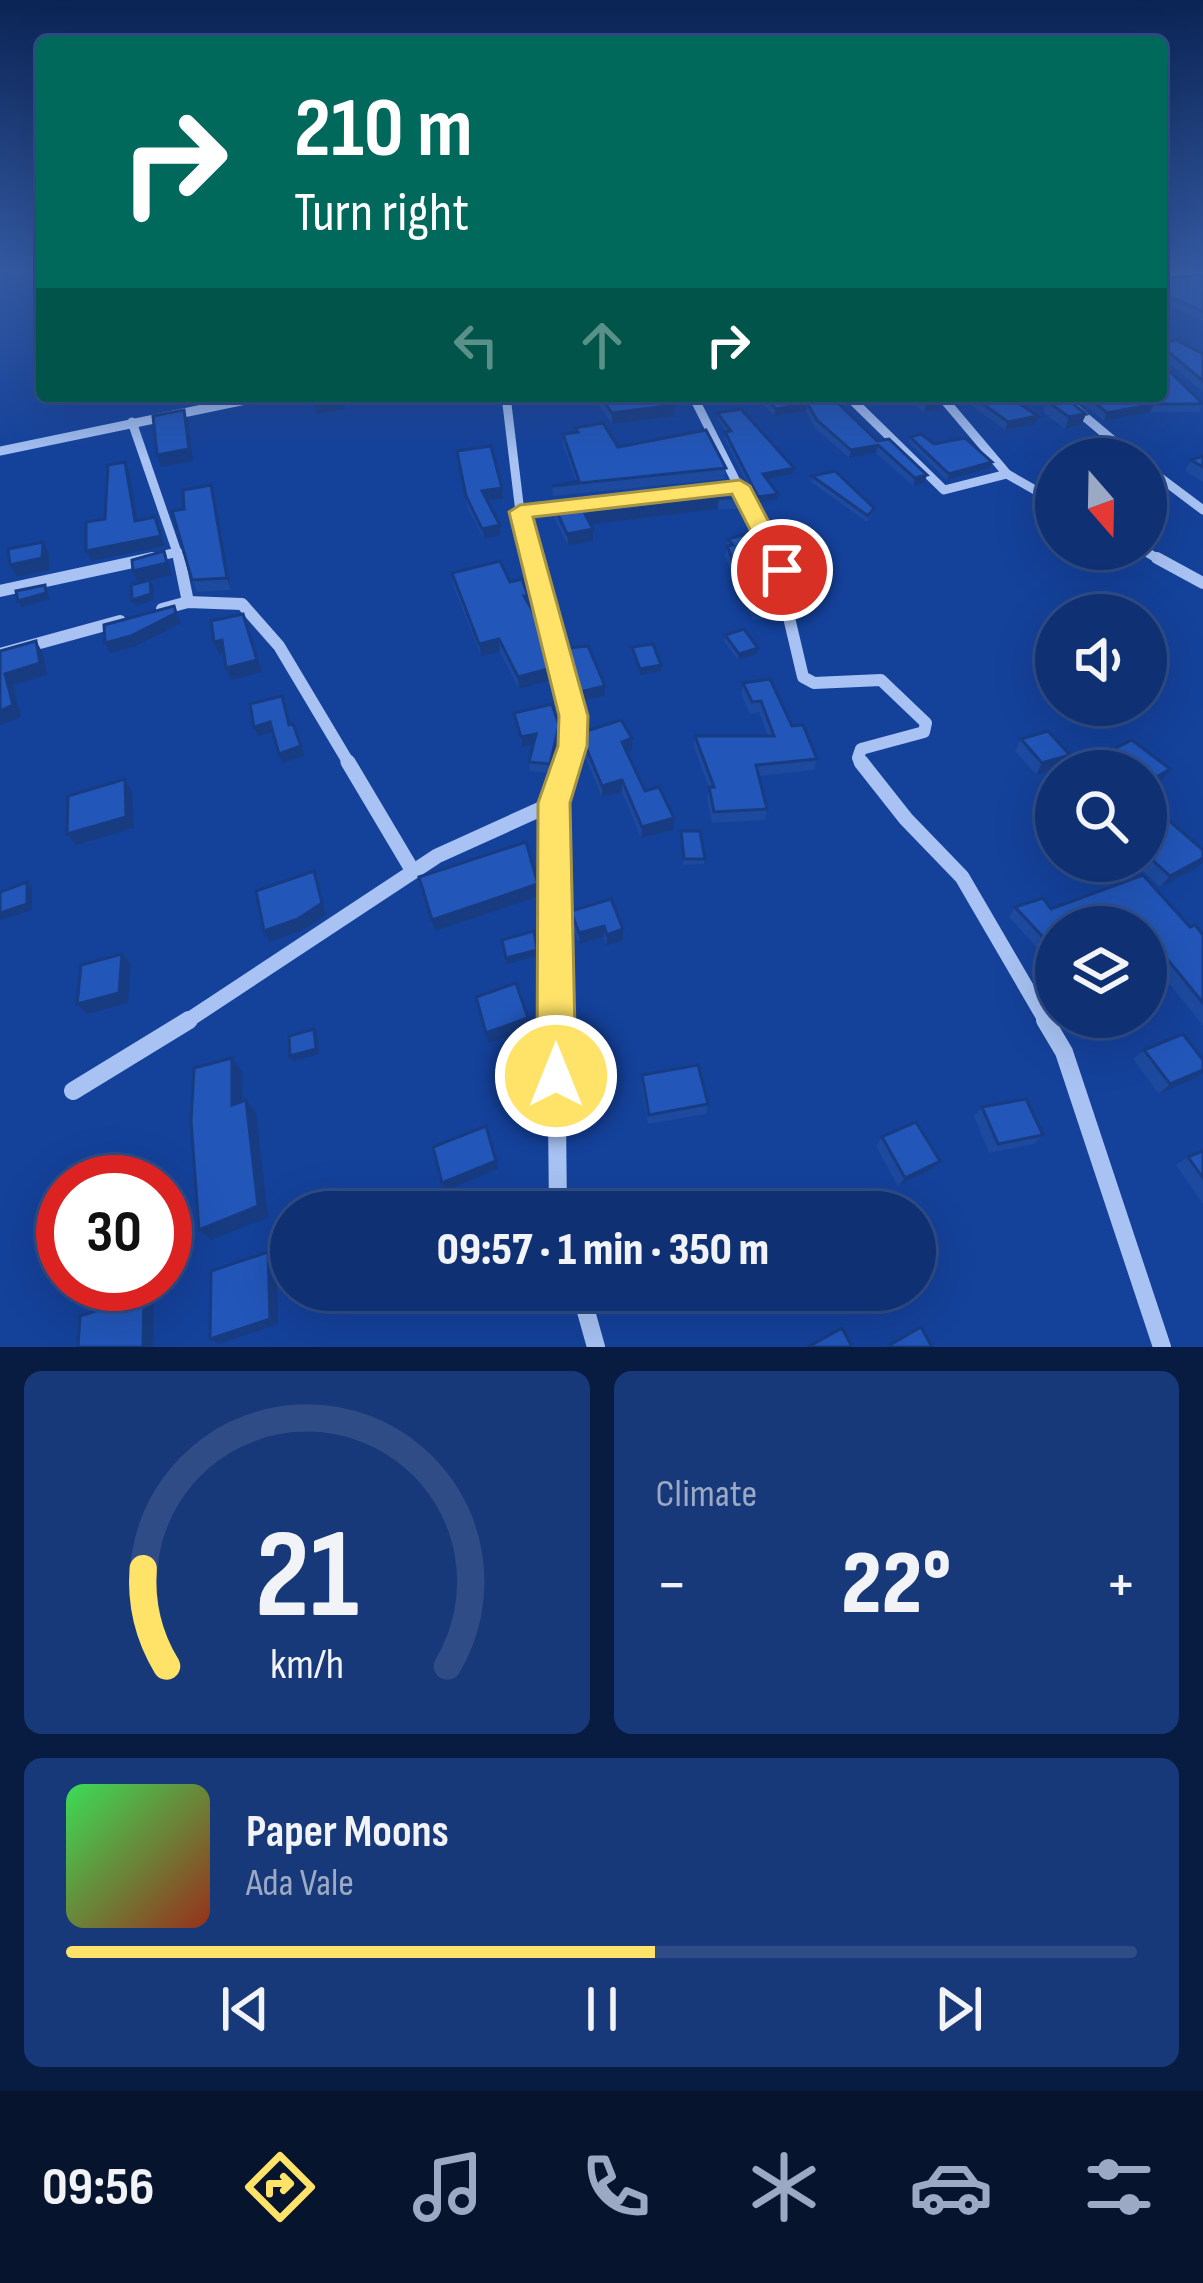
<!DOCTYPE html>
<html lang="en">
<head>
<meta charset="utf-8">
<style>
  :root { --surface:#0f3174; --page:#183979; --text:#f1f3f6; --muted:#9ba9c5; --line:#2f4c86; --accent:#ffe369 }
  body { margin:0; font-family:"Sofia Sans Condensed",sans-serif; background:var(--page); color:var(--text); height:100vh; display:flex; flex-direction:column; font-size:45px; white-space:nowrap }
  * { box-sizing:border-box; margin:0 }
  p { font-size:39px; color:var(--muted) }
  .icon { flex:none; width:66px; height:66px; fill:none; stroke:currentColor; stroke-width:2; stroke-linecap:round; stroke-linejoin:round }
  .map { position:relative; height:1347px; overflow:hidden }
  .sheet { display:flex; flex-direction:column; gap:24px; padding:24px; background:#081b40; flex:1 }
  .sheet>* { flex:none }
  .top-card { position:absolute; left:36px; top:36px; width:1131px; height:366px; border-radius:12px; box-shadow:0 12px 48px #0002,0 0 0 3px var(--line); background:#00695c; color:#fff; overflow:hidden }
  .needle { width:78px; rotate:160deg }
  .tools { position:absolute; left:1035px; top:438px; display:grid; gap:24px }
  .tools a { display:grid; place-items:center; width:132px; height:132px; border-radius:50%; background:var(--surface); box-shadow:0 12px 48px #0002,0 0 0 3px var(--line); font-size:60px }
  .speed { position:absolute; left:36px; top:1155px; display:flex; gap:24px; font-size:60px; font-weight:700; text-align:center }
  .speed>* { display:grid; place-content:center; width:156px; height:156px; border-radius:50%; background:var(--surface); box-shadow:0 12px 48px #0002,0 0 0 3px var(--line); line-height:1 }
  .speed .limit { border:18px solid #d22; background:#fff; color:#111 }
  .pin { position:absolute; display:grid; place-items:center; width:102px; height:102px; color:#fff; margin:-51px; border:6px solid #fff; border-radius:50%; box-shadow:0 3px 12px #0007 }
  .me { position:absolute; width:132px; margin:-66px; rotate:0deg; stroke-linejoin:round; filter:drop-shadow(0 0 9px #0008) }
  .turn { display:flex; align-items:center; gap:42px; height:252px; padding:0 60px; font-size:54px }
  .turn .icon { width:156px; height:156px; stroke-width:2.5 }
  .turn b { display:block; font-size:84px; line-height:102px }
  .lanes { display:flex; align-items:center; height:114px; padding:0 60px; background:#0003; justify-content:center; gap:60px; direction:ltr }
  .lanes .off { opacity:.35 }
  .big { font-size:90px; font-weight:800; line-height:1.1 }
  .sheet .tile { flex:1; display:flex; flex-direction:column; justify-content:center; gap:18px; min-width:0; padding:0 42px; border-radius:18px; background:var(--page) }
  .sheet .dial { align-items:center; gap:0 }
  .dial svg { height:312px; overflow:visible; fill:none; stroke:var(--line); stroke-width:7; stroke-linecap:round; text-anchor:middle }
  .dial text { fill:var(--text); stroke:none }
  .song { display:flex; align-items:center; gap:36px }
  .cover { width:144px; height:144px; border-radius:18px; background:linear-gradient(135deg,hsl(130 70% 55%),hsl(10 70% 35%)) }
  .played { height:12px; border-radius:6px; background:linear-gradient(90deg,var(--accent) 55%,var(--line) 55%) }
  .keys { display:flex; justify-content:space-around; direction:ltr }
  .heat { display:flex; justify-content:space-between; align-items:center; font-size:66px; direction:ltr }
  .sheet .tiles { flex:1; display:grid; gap:24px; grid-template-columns:1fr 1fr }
  .tile:last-child { grid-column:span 2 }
  .trip { position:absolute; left:270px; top:1191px; width:666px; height:120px; border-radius:60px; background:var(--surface); box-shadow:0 12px 48px #0002,0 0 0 3px var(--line); font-weight:800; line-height:120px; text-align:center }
  .dock { display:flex; height:192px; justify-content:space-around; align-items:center; background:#06142e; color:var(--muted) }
  .dock .icon { width:84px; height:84px }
  .dock .selected { color:var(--accent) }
  .dock b { font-size:54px; color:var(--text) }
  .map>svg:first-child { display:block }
</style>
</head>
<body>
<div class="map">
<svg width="1203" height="1347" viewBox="0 0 1203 1347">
  <rect width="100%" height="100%" fill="#14419a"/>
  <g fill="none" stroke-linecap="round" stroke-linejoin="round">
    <g stroke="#a7c2f3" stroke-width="8">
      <path d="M1161 277 1203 275"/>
      <path d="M1060 396 1064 399"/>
      <path d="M251 399 265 396"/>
    </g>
    <g stroke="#a7c2f3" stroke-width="9">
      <path d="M506 396 520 512 533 561"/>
      <path d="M693 396 776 561"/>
      <path d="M848 396 944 490 1007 474 1056 502"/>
      <path d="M941 396 1007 474"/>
      <path d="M1060 396 1135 459"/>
      <path d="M132 422 180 561"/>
      <path d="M0 451 265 396"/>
      <path d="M1146 467 1203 510"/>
      <path d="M520 512 565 506"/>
      <path d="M1141 549 1162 561"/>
      <path d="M138 561 178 552"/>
    </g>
    <g stroke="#a7c2f3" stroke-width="12">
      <path d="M179 558 188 602"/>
      <path d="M532 558 573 717 566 765"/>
      <path d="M775 558 803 677 814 683 881 680 926 723 924 732 861 749 858 758 863 765"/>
      <path d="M1157 558 1203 583"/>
      <path d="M0 591 152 558"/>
      <path d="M162 609 188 602 242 604 279 646 350 765"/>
      <path d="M0 654 120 621"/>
    </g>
    <g stroke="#a7c2f3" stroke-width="15">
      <path d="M348 762 411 868"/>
      <path d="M861 762 906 819 962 877 1047 1023"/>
      <path d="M184 1023 437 856 554 803"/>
      <path d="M556 1023 554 803 567 762"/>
    </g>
    <g stroke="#a7c2f3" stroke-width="18">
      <path d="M556 1020 558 1212"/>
      <path d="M1045 1020 1064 1052 1162 1347"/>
      <path d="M73 1091 189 1020"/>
      <path d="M580 1290 596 1347"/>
    </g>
  </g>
  <g fill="#1d4a9f">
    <path d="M1203 275V321L1171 305 1161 306Z"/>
    <path d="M1161 343 1203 354V392L1161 356Z"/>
    <path d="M600 396 674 416 612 424 600 407Z"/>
    <path d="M755 396H842L841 401 837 402 877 441 927 475 924 483 913 486 876 453 849 458 815 428 806 411 774 416Z"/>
    <path d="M902 396H940V409L924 412Z"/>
    <path d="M952 396H1008L1035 424 1005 430 968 403 960 404Z"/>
    <path d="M1080 396H1161L1203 405 1199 412H1150L1104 421 1084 405 1086 400Z"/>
    <path d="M1047 401 1086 414 1081 425 1065 429 1043 412Z"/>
    <path d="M717 413 793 474 767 479 777 500 757 503 724 438 725 432H726L717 418Z"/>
    <path d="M575 428 618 447 726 468 724 479 553 496 552 486 576 481 563 445V434L575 432Z"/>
    <path d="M910 437 934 444 992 462 990 468 947 480 908 442Z"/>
    <path d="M457 451 502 488 503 499 487 501 500 525 501 535 484 539 467 507Z"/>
    <path d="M1203 456V482L1185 471 1191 460Z"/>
    <path d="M812 476 873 514 867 522 811 482Z"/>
    <path d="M734 485 741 498 740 509H718L591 524 593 541 568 546 554 517V506Z"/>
    <path d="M215 497 231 590 197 592 192 580 184 509Z"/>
    <path d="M728 539 764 558 760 559 780 606 778 617 753 620 725 557Z"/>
    <path d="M452 573 510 582 529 606 552 668 553 680 519 689 500 652 481 656 453 585Z"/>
    <path d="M725 635 757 654 738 660 724 641Z"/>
    <path d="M568 648 605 686V696L580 701 568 658Z"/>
    <path d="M743 683 792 726 817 759 814 770 759 776 767 809 765 820 712 823 707 798 709 788 694 747 695 736H768L759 712 750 714 741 694Z"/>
    <path d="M514 713 560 735 551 773 530 771 529 762 533 745 522 747Z"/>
    <path d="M580 733 632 750 627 752 645 791 673 830 641 838 622 792 602 797 580 745Z"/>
    <path d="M1021 739 1070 755 1063 767 1036 775 1015 751Z"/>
    <path d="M1132 740 1163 779 1146 789V771H1081L1087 762Z"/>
    <path d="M1146 815 1203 850V862L1199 867 1160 887 1132 861H1146Z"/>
    <path d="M681 831 705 859 704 864 683 865Z"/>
    <path d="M1143 875 1190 927 1203 935V1026L1146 954V927H1056V960L1050 962 1009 917 1015 907 1051 909Z"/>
    <path d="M571 911 623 929V940L606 946 604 937 579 944 571 922Z"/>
    <path d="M1144 1050 1203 1060V1073L1198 1077 1159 1094 1133 1059Z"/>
    <path d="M642 1075 708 1104 706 1114 648 1124 641 1085Z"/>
    <path d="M982 1107 1043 1135 1034 1144 989 1153 974 1116Z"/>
    <path d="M882 1137 932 1169 898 1186 876 1146Z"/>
    <path d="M1203 1151V1204L1176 1165 1188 1157Z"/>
  </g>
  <g fill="#183c82">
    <path d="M1174 298 1171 305 1161 306V299Z"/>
    <path d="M970 396 968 403 960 404 962 397Z"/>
    <path d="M343 400 345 409 316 414 314 405Z"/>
    <path d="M942 401 940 409 924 412 926 404Z"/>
    <path d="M807 403 806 411 774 416 776 409Z"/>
    <path d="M1154 404 1150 412 1104 421 1107 413Z"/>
    <path d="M674 405V416L612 424V413Z"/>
    <path d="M184 410 188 421 193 461 161 467 157 455Z"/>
    <path d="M1086 414 1081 425 1065 429 1069 417Z"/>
    <path d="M1038 416 1035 424 1005 430 1008 422Z"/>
    <path d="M878 445 876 453 849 458 851 450Z"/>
    <path d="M125 462 129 471 139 530 135 521Z"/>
    <path d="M992 462 990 468 947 480 949 474Z"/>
    <path d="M794 468 793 474 762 480 763 474Z"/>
    <path d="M927 475 924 483 913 486 915 478Z"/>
    <path d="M211 485 215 497 231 590 227 578Z"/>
    <path d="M502 488 503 499 483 501 482 491Z"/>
    <path d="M778 494 777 500 757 503 758 497Z"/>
    <path d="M719 498 718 509 585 525V514Z"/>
    <path d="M155 517 165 546 91 561 86 551Z"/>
    <path d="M500 525 501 535 484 539 482 529Z"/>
    <path d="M593 529V541L568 546 567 534Z"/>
    <path d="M43 542 49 553V570L17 577 10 565Z"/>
    <path d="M766 547 764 558 751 561 753 550Z"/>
    <path d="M164 551 172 575 138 583 133 571Z"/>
    <path d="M150 580 153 586 154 600 135 606 132 600Z"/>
    <path d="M45 585 50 599 21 607 18 601Z"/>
    <path d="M176 613 181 623 136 646 110 653 105 643Z"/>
    <path d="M243 614 262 672 231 680 226 668Z"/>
    <path d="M499 639 500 652 481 656 479 644Z"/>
    <path d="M222 640 227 652 219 654 214 642Z"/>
    <path d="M36 641 43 653 47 675 13 685 21 717 0 725V711L5 674Z"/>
    <path d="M758 648 757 654 738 660 739 654Z"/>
    <path d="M661 665V671L640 675V669Z"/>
    <path d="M552 668 553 680 519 689 518 677Z"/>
    <path d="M605 686V696L580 701V692Z"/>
    <path d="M270 722 273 732 258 736 254 727Z"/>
    <path d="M559 725 560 735 551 773 550 764Z"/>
    <path d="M536 734 537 744 522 747 521 737Z"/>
    <path d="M632 738V750L621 754 622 742Z"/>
    <path d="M301 746 304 756 283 763 279 754Z"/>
    <path d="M1070 755 1063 767 1036 775 1042 763Z"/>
    <path d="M1170 769 1163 779 1146 789 1150 781Z"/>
    <path d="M125 779 132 791 134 828 76 845 67 834Z"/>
    <path d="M622 780V792L602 797V786Z"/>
    <path d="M674 818 673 830 641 838 642 827Z"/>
    <path d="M1203 858V862L1199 867 1160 887 1170 876Z"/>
    <path d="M314 871 326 915 303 930 269 942 264 931Z"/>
    <path d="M27 882 32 887V910L0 920V913Z"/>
    <path d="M538 884 539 896 435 931 432 920Z"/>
    <path d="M1133 916 1124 927H1107Z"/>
    <path d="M604 926V937L579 944V933Z"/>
    <path d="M623 929V940L606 946 607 935Z"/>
    <path d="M537 950V956L507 964 506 958Z"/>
    <path d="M122 954 131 964 128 1003 87 1014 77 1004Z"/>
    <path d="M528 1018 530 1028 489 1043 486 1033Z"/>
    <path d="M314 1029 317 1034 319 1054 293 1061 290 1056Z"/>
    <path d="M232 1058 242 1071 243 1118 232 1105Z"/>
    <path d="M1203 1070V1073L1198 1077 1159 1094 1170 1084Z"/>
    <path d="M246 1100 256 1113 268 1217 211 1240 199 1230Z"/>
    <path d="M496 1161 498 1169 445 1191 442 1183Z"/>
    <path d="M940 1161 932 1169 898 1186 905 1178Z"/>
    <path d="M268 1252 276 1259 278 1324 219 1344 210 1339Z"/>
    <path d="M144 1295 154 1301 153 1347H143Z"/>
    <path d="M649 1296 648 1299 618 1309V1306Z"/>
  </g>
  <g fill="#2256b9" stroke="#183c82" stroke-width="3">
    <path d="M1203 275V312L1174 298 1161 299V278Z"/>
    <path d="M1176 340 1203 354V381L1163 347 1161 349V343Z"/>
    <path d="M1161 363 1203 404H1154L1107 413 1088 397 1161 396Z"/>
    <path d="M311 396H342L343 400 314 405Z"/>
    <path d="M600 396H669L674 405 612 413Z"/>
    <path d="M763 396H831L877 441 889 439 927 475 915 478 878 445 851 450 817 420 807 403 776 409Z"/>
    <path d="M915 396H940L942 401 926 404Z"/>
    <path d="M972 396H1008L1038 416 1008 422Z"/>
    <path d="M1066 398 1086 414 1069 417 1047 401Z"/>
    <path d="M741 409 794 468 763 474 778 494 758 497 725 432 731 431 717 413Z"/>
    <path d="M184 410 189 449 157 455 153 416Z"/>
    <path d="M603 423 618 447 706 430 726 468 552 486 579 481 563 434 578 432 575 428Z"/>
    <path d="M921 434 934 444 965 438 992 462 949 474 910 437Z"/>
    <path d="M491 446 502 488 482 491 500 525 482 529 466 496 457 451Z"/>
    <path d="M1203 456V467L1191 460Z"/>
    <path d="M125 462 135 521 155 517 161 536 86 551V522L105 519 108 465Z"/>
    <path d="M835 471 874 508 868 516 812 476Z"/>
    <path d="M211 485 227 578 192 580 172 511 184 509 183 490Z"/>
    <path d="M734 485 741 498H719L585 514 593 529 567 534 554 506Z"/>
    <path d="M754 532 766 547 753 550 772 571 780 606 754 609 727 546 733 545 728 539Z"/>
    <path d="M43 542 42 558 10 565 8 549Z"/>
    <path d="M164 551 167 563 133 571 132 560Z"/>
    <path d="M500 561 510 582 522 579 528 596H524L541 625 552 668 518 677 499 639 479 644 452 573Z"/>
    <path d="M150 580 151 594 132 600 131 585Z"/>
    <path d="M45 585 46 593 18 601 16 591Z"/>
    <path d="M174 606 176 613 131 636 105 643 104 625Z"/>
    <path d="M243 614 257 660 226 668 222 640 214 642 211 621Z"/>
    <path d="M744 629 758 648 739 654 725 635Z"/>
    <path d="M36 641 40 663 5 674 13 705 0 711V651Z"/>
    <path d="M653 644 661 665 640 669 632 647Z"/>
    <path d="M588 646 605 686 580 692 568 648Z"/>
    <path d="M770 679 792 726 803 725 817 759 756 765 767 809 714 812 709 787H714L695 736H774L761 701 752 702 743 683Z"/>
    <path d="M282 696 289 725 293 724 301 746 279 754 270 722 254 727 250 704Z"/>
    <path d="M552 704 559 725 550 764 529 762 536 734 521 737 514 713Z"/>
    <path d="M621 720 632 738 622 742 645 791 659 787 674 818 642 827 622 780 602 786 580 733Z"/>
    <path d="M1048 731 1070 755 1042 763 1021 739Z"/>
    <path d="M1132 740 1170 769 1150 781 1146 778V771H1096L1087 762Z"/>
    <path d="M125 779 126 817 67 834 68 796Z"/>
    <path d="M1157 810 1203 850V858L1170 876 1146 854V815Z"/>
    <path d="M681 831H700L705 859H684Z"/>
    <path d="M526 842 538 884 432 920 419 877Z"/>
    <path d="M314 871 322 903 298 919 264 931 256 891Z"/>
    <path d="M1143 875 1190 927 1195 925 1203 935V1003L1146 933V927H1141L1133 916 1107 927H1056V951L1015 907 1043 898 1051 909Z"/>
    <path d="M27 882V904L0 913V892Z"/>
    <path d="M611 899 623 929 607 935 604 926 579 933 571 911Z"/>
    <path d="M534 931 537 950 506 958 502 940Z"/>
    <path d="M122 954 119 993 77 1004 81 965Z"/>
    <path d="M516 983 528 1018 486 1033 476 997Z"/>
    <path d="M314 1029 316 1049 290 1056 289 1036Z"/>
    <path d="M1183 1034 1203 1060V1070L1170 1084 1144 1050Z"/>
    <path d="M232 1058V1105L246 1100 258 1206 199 1230 191 1121 194 1068Z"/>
    <path d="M698 1065 708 1104 649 1115 642 1075Z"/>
    <path d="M1026 1099 1043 1135 998 1144 982 1107Z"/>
    <path d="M916 1122 940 1161 905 1178 882 1137Z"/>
    <path d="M486 1126 496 1161 442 1183 433 1147Z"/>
    <path d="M1203 1151V1178L1188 1157Z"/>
    <path d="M268 1252 270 1319 210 1339 211 1271Z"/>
    <path d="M615 1290H647L649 1296 618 1306Z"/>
    <path d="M144 1295 143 1347H78L80 1316Z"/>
    <path d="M921 1327 932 1347H888V1346Z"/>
    <path d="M842 1328 852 1347H808Z"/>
  </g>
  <linearGradient id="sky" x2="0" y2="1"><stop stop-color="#0b2455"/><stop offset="0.59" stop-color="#345aa3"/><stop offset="1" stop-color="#345aa3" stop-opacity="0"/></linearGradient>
  <rect width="1203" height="458" fill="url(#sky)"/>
  <path fill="#ffe369" stroke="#a69444" stroke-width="3" d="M740 480 750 486 794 570 790 575H773L732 494 533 517 588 716 587 746 570 803 576 1076 571 1090 556 1096 542 1090 537 1076 538 803 558 746 559 716 509 512 520 505Z"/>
</svg>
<div class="tools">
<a><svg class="needle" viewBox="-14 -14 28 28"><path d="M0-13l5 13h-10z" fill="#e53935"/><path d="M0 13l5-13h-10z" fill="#9ba9c5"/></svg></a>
<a><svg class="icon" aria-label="sound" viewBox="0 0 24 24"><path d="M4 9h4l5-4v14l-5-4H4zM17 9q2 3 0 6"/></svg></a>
<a><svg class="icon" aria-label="search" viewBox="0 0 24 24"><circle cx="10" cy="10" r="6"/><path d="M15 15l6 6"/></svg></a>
<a><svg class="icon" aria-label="layers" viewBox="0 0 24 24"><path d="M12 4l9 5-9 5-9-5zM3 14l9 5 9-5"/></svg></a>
</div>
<div class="speed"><div class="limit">30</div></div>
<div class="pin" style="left:782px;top:570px;background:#d93025"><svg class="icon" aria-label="arrive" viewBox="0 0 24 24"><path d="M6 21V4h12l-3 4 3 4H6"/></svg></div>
<svg class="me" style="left:556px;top:1076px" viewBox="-20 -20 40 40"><circle r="17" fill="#ffe369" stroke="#fff" stroke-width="3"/><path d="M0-11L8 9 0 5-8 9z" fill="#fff"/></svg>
<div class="trip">09:57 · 1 min · 350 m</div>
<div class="top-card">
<div class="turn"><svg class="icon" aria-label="right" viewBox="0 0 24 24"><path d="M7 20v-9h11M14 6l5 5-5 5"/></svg><div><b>210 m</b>Turn right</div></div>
<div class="lanes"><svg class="icon off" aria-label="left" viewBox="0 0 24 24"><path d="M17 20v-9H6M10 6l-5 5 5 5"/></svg><svg class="icon off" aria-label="ahead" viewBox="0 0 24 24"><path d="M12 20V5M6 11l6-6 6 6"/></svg><svg class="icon" aria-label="right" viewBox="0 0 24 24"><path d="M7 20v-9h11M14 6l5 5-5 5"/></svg></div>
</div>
</div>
<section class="sheet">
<div class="tiles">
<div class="tile dial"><svg viewBox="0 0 100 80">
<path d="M14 69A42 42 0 1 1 86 69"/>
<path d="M14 69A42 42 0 0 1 8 44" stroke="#ffe369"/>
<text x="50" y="56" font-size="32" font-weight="700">21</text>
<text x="50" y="72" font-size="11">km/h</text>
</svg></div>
<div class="tile"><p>Climate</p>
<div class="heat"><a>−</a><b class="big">22°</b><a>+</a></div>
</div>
<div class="tile">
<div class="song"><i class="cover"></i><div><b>Paper Moons</b><p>Ada Vale</p></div></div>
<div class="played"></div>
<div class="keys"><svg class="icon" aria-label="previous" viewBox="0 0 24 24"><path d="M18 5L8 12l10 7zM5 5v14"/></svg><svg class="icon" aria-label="pause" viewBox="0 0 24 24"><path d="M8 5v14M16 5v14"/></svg><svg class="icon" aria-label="next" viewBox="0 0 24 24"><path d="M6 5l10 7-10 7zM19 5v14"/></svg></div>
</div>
</div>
</section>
<nav class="dock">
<b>09:56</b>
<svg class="icon selected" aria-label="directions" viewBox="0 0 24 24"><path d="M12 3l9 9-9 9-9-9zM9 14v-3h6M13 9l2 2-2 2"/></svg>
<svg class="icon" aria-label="music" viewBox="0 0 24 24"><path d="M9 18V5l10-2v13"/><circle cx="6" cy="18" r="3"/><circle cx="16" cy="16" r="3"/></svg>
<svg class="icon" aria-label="phone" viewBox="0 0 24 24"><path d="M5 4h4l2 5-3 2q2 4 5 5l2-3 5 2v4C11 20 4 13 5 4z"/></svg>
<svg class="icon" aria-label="climate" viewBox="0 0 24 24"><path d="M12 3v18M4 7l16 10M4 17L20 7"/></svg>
<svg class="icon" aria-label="car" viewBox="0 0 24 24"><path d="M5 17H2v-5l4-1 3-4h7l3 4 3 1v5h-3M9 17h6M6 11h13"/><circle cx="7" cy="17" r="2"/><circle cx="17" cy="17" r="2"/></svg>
<svg class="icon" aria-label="filters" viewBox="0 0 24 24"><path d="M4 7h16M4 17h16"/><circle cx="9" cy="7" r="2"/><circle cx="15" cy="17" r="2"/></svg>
</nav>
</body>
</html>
